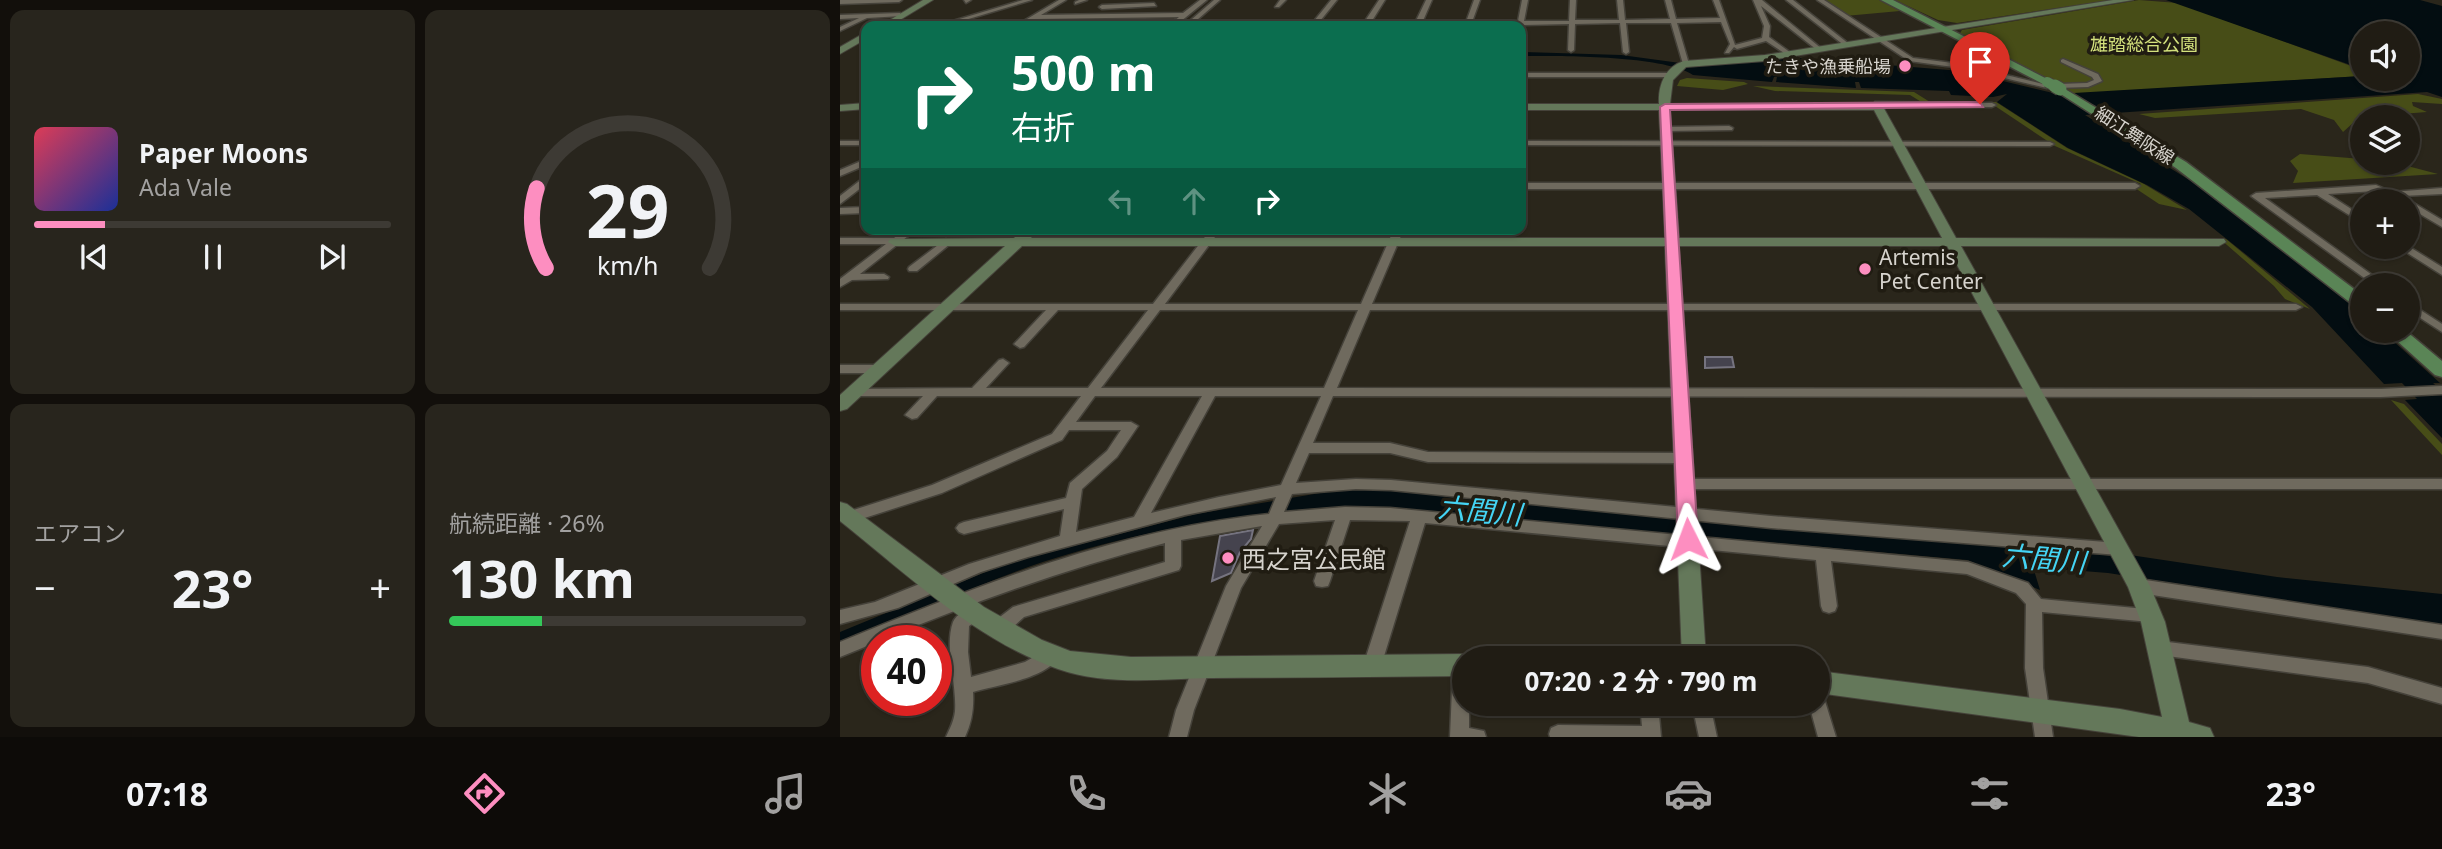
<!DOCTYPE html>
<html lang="ja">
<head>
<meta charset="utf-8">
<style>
  :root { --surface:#201c14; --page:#28251d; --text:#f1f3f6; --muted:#a2a1a0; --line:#3d3a34; --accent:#fd8ec0 }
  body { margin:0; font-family:"Noto Sans","Noto Sans JP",sans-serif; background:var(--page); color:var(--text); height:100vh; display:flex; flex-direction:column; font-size:26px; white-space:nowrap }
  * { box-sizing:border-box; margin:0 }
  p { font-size:23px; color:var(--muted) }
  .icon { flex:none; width:38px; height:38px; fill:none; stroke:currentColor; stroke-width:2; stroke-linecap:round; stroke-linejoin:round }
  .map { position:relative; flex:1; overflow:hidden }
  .sheet { display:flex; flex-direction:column; gap:10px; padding:10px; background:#120f0b; width:840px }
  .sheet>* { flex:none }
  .top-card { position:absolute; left:21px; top:21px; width:665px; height:214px; border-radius:14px; box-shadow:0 2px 5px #0004,0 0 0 2px var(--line); background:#0b6e4f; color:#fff; overflow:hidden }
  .fabs { position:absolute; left:1510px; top:21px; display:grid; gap:14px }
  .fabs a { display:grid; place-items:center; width:70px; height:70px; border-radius:50%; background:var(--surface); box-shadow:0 2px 5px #0004,0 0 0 2px var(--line); font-size:35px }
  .speed { position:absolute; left:21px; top:625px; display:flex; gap:14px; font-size:35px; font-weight:700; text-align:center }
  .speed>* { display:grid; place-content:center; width:91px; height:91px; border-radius:50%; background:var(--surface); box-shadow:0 2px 5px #0004,0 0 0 2px var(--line); line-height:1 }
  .speed .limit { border:10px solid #d22; background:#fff; color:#111 }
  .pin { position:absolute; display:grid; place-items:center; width:60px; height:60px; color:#fff; margin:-72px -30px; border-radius:50% 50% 50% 0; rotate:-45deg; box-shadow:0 0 7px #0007 }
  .pin .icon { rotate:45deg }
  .me { position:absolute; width:77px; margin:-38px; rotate:357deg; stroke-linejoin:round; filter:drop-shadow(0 0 5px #0008) }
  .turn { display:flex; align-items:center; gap:24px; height:147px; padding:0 35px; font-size:32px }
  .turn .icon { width:91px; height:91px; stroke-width:2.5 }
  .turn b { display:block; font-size:49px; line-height:60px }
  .lanes { display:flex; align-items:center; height:66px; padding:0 35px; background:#0003; justify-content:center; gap:35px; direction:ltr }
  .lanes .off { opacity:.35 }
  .big { font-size:52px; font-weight:700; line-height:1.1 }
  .sheet .tile { flex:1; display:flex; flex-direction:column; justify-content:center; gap:10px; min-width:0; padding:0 24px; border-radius:14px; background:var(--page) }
  .sheet .dial { align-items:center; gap:0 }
  .dial svg { height:182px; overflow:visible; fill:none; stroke:var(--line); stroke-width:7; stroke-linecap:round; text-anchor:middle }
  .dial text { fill:var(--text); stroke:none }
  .song { display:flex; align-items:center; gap:21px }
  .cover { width:84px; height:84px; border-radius:10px; background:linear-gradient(135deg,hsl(350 70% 55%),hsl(230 70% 35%)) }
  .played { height:7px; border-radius:4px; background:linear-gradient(90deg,var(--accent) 20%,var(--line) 20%) }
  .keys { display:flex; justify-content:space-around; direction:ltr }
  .heat { display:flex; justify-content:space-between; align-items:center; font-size:38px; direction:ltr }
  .charge { height:10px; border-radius:5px; background:linear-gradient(90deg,#34c759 26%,var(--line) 0) }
  .sheet .tiles { flex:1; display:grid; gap:10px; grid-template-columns:repeat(2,1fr) }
  .trip { position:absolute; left:612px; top:646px; width:378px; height:70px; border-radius:35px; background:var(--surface); box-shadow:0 2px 5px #0004,0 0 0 2px var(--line); font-weight:700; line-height:70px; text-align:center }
  .dock { display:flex; height:112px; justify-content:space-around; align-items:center; background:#0d0b08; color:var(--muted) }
  .dock .icon { width:49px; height:49px }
  .dock .active { color:var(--accent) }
  .dock b { font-size:32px; color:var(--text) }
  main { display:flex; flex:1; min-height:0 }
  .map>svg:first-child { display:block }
</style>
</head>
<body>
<main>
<section class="sheet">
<div class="tiles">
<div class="tile">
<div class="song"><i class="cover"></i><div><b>Paper Moons</b><p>Ada Vale</p></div></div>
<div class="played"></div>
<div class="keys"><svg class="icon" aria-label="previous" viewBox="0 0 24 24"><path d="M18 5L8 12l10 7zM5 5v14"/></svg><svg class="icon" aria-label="pause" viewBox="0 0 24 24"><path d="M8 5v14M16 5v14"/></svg><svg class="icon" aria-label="next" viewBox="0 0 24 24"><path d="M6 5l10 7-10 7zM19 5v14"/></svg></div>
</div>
<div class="tile dial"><svg viewBox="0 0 100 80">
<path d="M14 69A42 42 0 1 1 86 69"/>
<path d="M14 69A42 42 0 0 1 10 34" stroke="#fd8ec0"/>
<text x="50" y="56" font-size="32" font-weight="700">29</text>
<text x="50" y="72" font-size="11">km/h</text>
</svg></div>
<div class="tile"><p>エアコン</p>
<div class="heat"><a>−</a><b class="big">23°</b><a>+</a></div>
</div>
<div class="tile"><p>航続距離 · 26%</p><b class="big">130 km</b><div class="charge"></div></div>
</div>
</section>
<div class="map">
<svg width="1602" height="737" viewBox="0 0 1602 737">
  <rect width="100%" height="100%" fill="#2a261b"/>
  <g fill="#474d17">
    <path d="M982 0H1039L1060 11 1005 16Z"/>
    <path d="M1055 0H1271L1117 23 1098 20Z"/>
    <path d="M1299 0 1338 3 1522 70V76L1235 94 1119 35 1122 30Z"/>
    <path d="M847 78 904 82 908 84 883 90 837 86 840 80Z"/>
    <path d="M913 86 1074 92 1090 102H1156L1227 148 1304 184 1347 210 1319 204 1295 188 1301 184 1215 146 1152 104 1083 103 1070 95 935 91Z"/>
    <path d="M1578 94 1602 99V104L1572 102 1573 106 1587 112 1522 117V121L1513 123 1503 132 1494 120 1461 109 1315 118 1299 114Z"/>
    <path d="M1460 154 1522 159V163H1556L1598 174 1453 183 1458 171 1450 161Z"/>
    <path d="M1379 238 1386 239 1470 309 1445 299 1434 286Z"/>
    <path d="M1551 400 1564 404 1602 444V455Z"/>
  </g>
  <g fill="#030d11">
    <path d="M1326 0H1580L1602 6V97L1587 92 1245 115 1362 188 1522 313V331H1542L1600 383H1593L1602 391V438L1565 400 1577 399 1562 383 1544 384 1472 307 1349 209 1307 185 1228 148 1157 102 1167 94 1153 97 1111 95 1109 91 1021 88 1019 82H1015L1016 88 936 82 937 77H934L932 82 853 75C823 55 720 56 681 56V52L781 55 855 65 961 58 1121 71 1217 94 1522 76 1568 79V33H1522V69Z"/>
    <path d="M498 490H548L931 528 1275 556 1290 555 1437 577 1602 594V625L1268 573 1193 567 1200 590 1127 560 525 506C422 508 289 532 191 566 127 589 64 618 0 644V632L165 564 356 514Z"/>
  </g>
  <g fill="#45434e" stroke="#75737f" stroke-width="2">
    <path d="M865 357H892L894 367 865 368Z"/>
    <path d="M413 530 411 539 400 552 391 573 372 581 380 536Z"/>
  </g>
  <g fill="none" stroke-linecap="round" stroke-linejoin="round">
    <defs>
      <g id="street">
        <path d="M0 0H62L59 2 0 4Z"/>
        <path d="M124 0H131L126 3Z"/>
        <path d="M183 0H192L105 26H96Z"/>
        <path d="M219 0H226L201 15 343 13 360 0H367L335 26H328L339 17 195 19 182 26H175Z"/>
        <path d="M239 0H247L235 4V2Z"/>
        <path d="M374 0H380L350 26H344Z"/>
        <path d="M440 0H446L439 7H435Z"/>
        <path d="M491 0H497L476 26H470Z"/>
        <path d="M539 0H545L530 24 575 23 586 0H592L582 23 626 22 634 0H640L632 22 678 21 682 0H688L684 21H729L730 0H736L735 20H779L777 0H783L785 20 830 19 825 0H831L836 19 880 18 873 0H879L895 45 922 38 924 26 913 0H922L982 49 977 50 921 6 930 26 929 37 951 53V55H947L926 41 897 49 894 47 889 53H885L890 44 881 22 837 23 849 64 846 66 843 64 831 23H786L789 52 786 54 783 52 780 23 735 24 734 50 731 52 728 50 729 24 683 25 681 28 677 25 499 26 502 24H523Z"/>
        <path d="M946 0H953L1009 44V46H1005Z"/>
        <path d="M977 0H984L1073 58 1121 64 1211 86 1207 88 1121 68 1069 61Z"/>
        <path d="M314 3 316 6 262 9 259 7 262 5Z"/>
        <path d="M60 13 62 16 27 18 0 31V27L19 18 0 19V15Z"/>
        <path d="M45 24 53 26H42Z"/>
        <path d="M1223 59 1258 74 1262 81 1248 87 1216 88V84H1219L1247 83 1254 80 1252 77 1221 62V60Z"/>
        <path d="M681 73H831L835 75 831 77H681Z"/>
        <path d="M1035 102 1152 103 1156 105 1152 107 1042 106 1038 109 1034 107Z"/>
        <path d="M889 126 893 128 892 130 826 131 822 129 826 127Z"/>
        <rect x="0" y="141" width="26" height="4"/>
        <path d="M681 141 1210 142 1214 144 1210 146 681 145Z"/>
        <path d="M26 159V165L0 176V170Z"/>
        <path d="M22 179H26V184L0 204V196Z"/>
        <path d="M681 183H1295L1300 186 1295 189H681Z"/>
        <path d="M1536 185 1552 192 1602 188V194L1562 196 1602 220V227L1568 207V201H1558L1535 191 1488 194 1522 216V223L1477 195 1425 198 1546 285H1534L1411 196 1416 193Z"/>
        <path d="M25 207 26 213 0 214V208Z"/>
        <path d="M65 229H77L20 274H44L49 277 48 279 12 280 0 287V279L46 244H0V238H54Z"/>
        <path d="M371 229H381L325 304H521L554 229H564L532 304H1456L1462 307 1456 310H530L497 388 1541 389 1602 386V394L1541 397 493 396 473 443H550L588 452 843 453 848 455 850 458 848 461 843 463 588 462 550 453H469L456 483 516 479 551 480 931 516 1279 543 1284 545 1287 549 1284 553 1279 555 931 528 551 490 516 489 452 494 444 512 505 507 550 508 1128 562 1188 583 1201 599 1316 610 1318 615 1316 620 1310 622 1202 612 1203 668 1213 737H1195L1185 668 1186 604 1176 593 1127 574 991 561 997 606 995 611 989 613 983 611 981 606 976 560 585 523 541 666 538 671 532 674 526 671 523 666 570 521 510 520 490 581 488 586 482 587 476 586 474 581 495 520 439 524 401 588 354 710 347 737H329L336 710 386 586 422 526 341 540V566L339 570 184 617C175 625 164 637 152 633L150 628 152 623 173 607 325 562V543C228 568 134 602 41 640H37V642L0 657V642C137 586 280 529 429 514L436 497 345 515 188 557 141 572 58 608 0 624V610L35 602 129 564 220 536 224 509 124 534 119 532 116 528 119 524 124 522 226 498 230 483 267 451 281 430H229L222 440 102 493 9 523 4 521 2 517 4 513 92 485 212 434 241 396H97L77 418 72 419 65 415 83 396H13L9 395 7 392 9 389 132 388 159 360 163 359 169 363 146 388H248L308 310H218L184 347 180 348 174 344 206 310H0V304H313ZM320 310H518L484 388H261ZM255 396H362L294 517 236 532 242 489 277 457 298 426 291 422H236ZM375 396H481L441 485 379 497 311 513Z"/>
        <path d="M106 239 111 242 110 244 77 271H69L68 269 69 267Z"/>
        <path d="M1568 246 1602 267V275L1558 247Z"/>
        <path d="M1568 302 1602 324V332L1568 310Z"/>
        <path d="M0 365H39L45 369 39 373H0Z"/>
        <path d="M845 479H1602V489H845L840 488 838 484 840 480Z"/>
        <path d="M1299 579 1602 625V639L1299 593 1293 591 1291 586 1293 581Z"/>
        <path d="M135 606 141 608 143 613 141 618 129 626 128 652 131 677 185 662 211 647 217 650 220 655C208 679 156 685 133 692 134 708 132 722 125 737H106C110 728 114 721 115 711 117 684 104 647 113 622 116 614 128 609 135 606Z"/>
        <path d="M1320 641 1528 667 1602 688V704L1528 683 1320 655 1314 653 1311 648 1314 643Z"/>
        <path d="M622 657 625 658V704H629V728L644 731 646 737H610L613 665 616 660Z"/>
        <path d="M978 696 984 698 996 737H978L969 704H978Z"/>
        <path d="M800 704H818L821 737H710L709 734 711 728 718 725 802 726Z"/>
        <path d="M852 704H870L877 737H859Z"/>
      </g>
      <g id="secondary">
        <path d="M83 0H93L50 26H40Z"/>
        <path d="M1273 0H1293L925 61 846 67 833 80 830 104 1042 105 1116 238 1384 239 1386 242 1379 246H1121L1310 586 1325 622 1349 722 1370 728 1374 737H1299L978 693V671L1280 709 1322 717 1301 622 1288 587 1107 246H839L866 658H842L825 246H182L7 409 0 411V395L165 246H55L48 242 50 239 174 238 183 229H199L191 238H825L819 110H681V104H819C818 85 825 67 844 61L925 55ZM830 110H1034L1102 238H839Z"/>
        <path d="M26 32V39L0 54V47Z"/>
        <path d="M26 103V109L0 111V105Z"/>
        <path d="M0 502 7 504 144 607 202 640 230 651 291 657 625 654 634 658H625V676C540 677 455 678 371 678 322 679 265 686 218 669 135 640 68 575 0 521Z"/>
      </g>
      <g id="primary">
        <path d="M1041 0H1053L1213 82 1203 84Z"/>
        <path d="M1220 86 1346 162 1522 295V308L1516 307 1336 168 1216 91 1214 89Z"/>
        <path d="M1546 331H1566L1602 361V377L1595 375Z"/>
      </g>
    </defs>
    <use href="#street" stroke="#45423a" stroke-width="3"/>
    <use href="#secondary" stroke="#45423a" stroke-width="2"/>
    <use href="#primary" stroke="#45423a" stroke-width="3"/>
    <use href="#street" fill="#6f6a5e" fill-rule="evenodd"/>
    <use href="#secondary" fill="#64785a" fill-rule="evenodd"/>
    <use href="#primary" fill="#5a8556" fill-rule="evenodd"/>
    <defs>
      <path id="primary-bridge-far1" d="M1207 82 1218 88"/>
      <path id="primary-bridge" d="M1215 86 1220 89"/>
    </defs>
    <use href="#primary-bridge-far1" stroke="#45423a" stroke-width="12" stroke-linecap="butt"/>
    <use href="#primary-bridge" stroke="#45423a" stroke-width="15" stroke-linecap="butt"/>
    <use href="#primary-bridge-far1" stroke="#5a8556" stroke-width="10"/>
    <use href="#primary-bridge" stroke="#5a8556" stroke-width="13"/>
  </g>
  <path fill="#fd8ec0" stroke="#a45c7d" stroke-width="2" d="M1140 102 1143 107 830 110 858 539 855 545H841L838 539 820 107 825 104Z"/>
  <g fill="#fd8ec0" stroke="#201c12" stroke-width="2.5">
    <circle cx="1065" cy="66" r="7"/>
    <circle cx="1025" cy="269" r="7"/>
    <circle cx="388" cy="558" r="7"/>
  </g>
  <g text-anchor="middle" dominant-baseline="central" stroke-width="7" stroke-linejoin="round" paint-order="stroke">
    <g font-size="18" fill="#d4e27d" stroke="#201c12">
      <text x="1304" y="44">雄踏総合公園</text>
    </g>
    <g font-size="18" fill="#d6d3cd" stroke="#201c12" text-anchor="end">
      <text x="1051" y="66">たきや漁乗船場</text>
    </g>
    <g font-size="18" fill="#d6d3cd" stroke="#201c12">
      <text transform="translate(1295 135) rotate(33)">細江舞阪線</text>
    </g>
    <g font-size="21" fill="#d6d3cd" stroke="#201c12" text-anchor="start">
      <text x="1039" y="257">Artemis<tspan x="1039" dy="24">Pet Center</tspan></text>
    </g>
    <g font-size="24" fill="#d6d3cd" stroke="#201c12" text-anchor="start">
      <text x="402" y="558">西之宮公民館</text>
    </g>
    <g font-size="28" font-style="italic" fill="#44d4f4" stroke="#201c12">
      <text transform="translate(640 510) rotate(5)">六間川</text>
      <text transform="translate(1204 558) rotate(5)">六間川</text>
    </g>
  </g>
</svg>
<div class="fabs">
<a><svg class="icon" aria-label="sound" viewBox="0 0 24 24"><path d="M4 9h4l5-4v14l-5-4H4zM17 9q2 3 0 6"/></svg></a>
<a><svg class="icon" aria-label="layers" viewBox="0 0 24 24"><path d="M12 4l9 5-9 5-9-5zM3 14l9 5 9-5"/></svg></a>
<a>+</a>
<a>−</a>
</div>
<div class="speed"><div class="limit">40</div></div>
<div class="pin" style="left:1140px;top:104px;background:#d93025"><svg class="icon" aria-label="arrive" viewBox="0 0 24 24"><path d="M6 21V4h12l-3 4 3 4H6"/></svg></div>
<svg class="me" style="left:848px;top:539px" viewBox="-20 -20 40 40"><path d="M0-17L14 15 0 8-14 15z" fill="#fd8ec0" stroke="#fff" stroke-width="4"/></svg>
<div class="trip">07:20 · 2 分 · 790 m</div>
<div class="top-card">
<div class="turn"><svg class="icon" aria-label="right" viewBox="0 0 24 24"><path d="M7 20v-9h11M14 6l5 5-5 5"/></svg><div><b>500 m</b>右折</div></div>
<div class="lanes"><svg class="icon off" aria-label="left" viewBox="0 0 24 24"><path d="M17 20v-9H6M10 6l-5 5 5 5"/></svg><svg class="icon off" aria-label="ahead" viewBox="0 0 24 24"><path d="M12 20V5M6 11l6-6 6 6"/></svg><svg class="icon" aria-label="right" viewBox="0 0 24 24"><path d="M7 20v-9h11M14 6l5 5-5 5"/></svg></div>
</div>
</div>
</main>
<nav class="dock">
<b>07:18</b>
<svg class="icon active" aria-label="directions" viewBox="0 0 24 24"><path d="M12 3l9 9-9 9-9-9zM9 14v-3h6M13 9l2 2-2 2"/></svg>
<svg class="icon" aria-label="music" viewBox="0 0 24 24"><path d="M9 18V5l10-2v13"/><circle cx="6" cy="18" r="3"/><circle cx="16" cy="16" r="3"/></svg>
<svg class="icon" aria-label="phone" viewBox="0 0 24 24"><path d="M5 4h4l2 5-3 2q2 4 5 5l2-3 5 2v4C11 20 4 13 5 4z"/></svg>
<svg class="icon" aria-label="climate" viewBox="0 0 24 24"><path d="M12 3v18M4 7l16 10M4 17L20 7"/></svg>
<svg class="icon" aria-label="car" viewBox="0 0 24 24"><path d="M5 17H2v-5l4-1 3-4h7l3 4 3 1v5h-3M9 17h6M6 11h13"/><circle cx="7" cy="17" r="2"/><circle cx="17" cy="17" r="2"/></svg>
<svg class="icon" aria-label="filters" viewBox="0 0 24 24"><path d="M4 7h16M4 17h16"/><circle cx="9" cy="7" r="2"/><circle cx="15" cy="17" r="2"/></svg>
<b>23°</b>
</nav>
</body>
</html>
